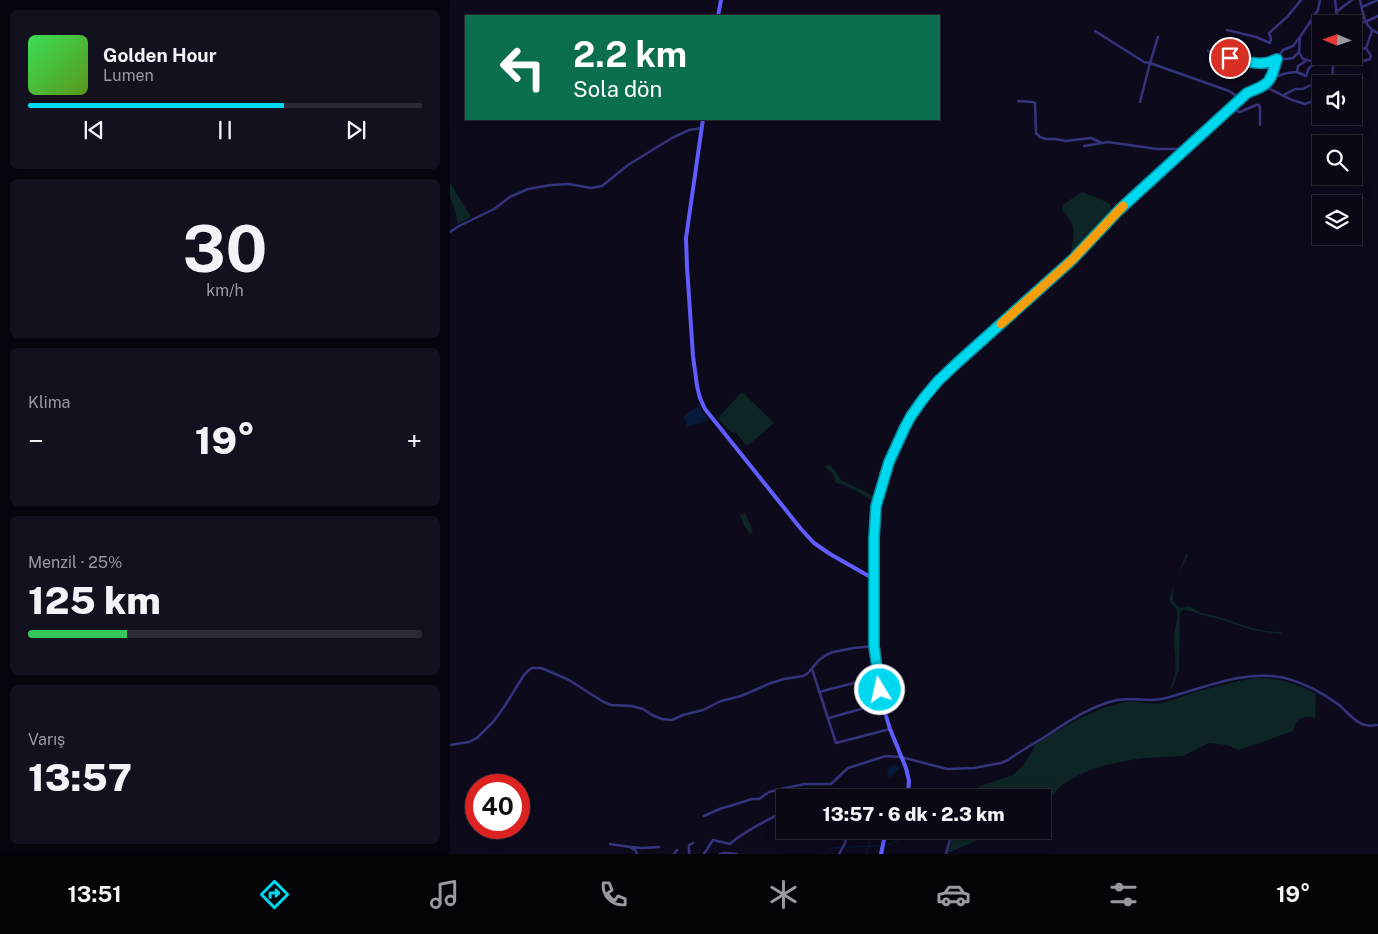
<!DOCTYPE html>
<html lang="tr">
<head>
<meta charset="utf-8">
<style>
  :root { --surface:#0a0815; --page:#13111e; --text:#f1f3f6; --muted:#999aa0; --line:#2a2934; --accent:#00d8f0 }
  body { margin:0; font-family:"Public Sans",sans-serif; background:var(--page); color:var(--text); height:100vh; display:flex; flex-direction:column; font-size:19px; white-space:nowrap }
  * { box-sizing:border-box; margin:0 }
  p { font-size:16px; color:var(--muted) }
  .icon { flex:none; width:28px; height:28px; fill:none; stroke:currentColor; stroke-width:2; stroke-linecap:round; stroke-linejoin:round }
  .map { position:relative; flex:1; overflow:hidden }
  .panel { display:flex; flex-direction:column; gap:10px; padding:10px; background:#06040c; width:450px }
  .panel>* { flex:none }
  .guide { position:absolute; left:15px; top:15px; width:475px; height:105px; border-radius:0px; box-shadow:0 2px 12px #0003,0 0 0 1px var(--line); background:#0b6e4f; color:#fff; overflow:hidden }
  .needle { width:32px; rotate:272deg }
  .tools { position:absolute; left:862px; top:15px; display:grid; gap:10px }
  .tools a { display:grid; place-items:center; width:50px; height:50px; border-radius:0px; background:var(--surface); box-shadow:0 2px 12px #0003,0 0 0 1px var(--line); font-size:25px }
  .speed { position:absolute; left:15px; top:774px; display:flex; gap:10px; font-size:25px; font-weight:700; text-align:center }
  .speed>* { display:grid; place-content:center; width:65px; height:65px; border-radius:50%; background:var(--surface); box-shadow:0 2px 12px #0003,0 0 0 1px var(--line); line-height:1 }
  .speed .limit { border:8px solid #d22; background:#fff; color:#111 }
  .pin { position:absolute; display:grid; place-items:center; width:42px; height:42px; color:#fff; margin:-21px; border:2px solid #fff; border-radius:50%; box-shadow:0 1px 5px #0007 }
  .me { position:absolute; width:55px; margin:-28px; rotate:351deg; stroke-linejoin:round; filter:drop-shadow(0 0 4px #0008) }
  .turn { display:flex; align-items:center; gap:18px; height:105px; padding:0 25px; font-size:22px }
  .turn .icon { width:65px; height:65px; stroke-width:2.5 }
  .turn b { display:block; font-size:35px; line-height:42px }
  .big { font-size:38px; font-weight:800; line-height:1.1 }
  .panel .card { flex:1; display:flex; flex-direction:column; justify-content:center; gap:8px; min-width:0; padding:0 18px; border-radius:8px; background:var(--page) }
  .panel .dial { align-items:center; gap:0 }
  .dial b { font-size:65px; line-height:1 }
  .song { display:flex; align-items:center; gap:15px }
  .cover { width:60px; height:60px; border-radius:8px; background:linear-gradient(135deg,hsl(130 70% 55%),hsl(90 70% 35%)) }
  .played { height:5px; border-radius:2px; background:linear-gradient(90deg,var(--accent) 65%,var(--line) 65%) }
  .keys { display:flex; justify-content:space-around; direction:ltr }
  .heat { display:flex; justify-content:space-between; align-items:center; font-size:28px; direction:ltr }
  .charge { height:8px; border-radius:4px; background:linear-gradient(90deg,#34c759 25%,var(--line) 0) }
  .trip { position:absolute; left:326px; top:789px; width:275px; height:50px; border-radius:0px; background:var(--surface); box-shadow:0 2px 12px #0003,0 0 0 1px var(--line); font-weight:800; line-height:50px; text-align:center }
  .tab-bar { display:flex; height:80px; justify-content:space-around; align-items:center; background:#040308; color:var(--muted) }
  .tab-bar .icon { width:35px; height:35px }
  .tab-bar .on { color:var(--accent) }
  .tab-bar b { font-size:22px; color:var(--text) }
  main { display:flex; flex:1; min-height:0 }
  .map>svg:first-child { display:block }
</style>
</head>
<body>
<main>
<section class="panel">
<div class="card">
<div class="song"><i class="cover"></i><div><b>Golden Hour</b><p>Lumen</p></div></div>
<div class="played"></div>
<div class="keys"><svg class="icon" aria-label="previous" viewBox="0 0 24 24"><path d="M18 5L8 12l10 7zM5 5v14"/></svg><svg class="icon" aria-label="pause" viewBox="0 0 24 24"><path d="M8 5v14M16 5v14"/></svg><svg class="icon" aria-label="next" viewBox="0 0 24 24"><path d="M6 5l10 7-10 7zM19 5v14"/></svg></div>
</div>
<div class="card dial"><b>30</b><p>km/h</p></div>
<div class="card"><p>Klima</p>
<div class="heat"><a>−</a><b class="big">19°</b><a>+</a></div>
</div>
<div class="card"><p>Menzil · 25%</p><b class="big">125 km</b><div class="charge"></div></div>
<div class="card"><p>Varış</p><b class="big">13:57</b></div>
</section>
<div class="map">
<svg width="928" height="854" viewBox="0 0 928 854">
  <rect width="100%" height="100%" fill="#0d0a1c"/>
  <g fill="#0d2625">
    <path d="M0 183 21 217 8 224 5 211 0 197Z"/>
    <path d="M632 192 648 198 660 204 662 214 625 254 621 251C625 233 626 224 612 210L614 204Z"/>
    <path d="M292 392 324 423 297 446 286 433 280 432 268 418Z"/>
    <path d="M440 447 442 448 426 497 422 515H420L422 500C413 495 396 484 386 483L383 474 375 467 379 464 386 472 391 480 424 496Z"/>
    <path d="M295 513 303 531 300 534 294 525 290 515Z"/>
    <path d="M736 554H738C733 568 710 601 732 608L740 606C747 614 759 614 769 617 790 624 808 632 831 632V634L802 630 766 618C755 618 742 609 732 610L730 612 729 670 722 688 719 689C731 669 723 656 724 635 725 628 728 619 727 612 726 607 723 605 720 602V596Z"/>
    <path d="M805 678C827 678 847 683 866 694L865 718C854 714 845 720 843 731L789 750 777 745 759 743 733 756 692 758 655 765 635 772 618 781 613 784 593 805 592 798H506L533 785 563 775 573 766 584 748 583 746 584 745C613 728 641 709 674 702 687 700 700 705 712 703 724 700 734 696 745 692 765 687 785 681 805 678Z"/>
    <path d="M500 830H551L498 853 503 834Z"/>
  </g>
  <g fill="#061939">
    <path d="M249 405 258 420 237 427 234 416Z"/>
    <path d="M446 765 449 767V769L438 778C436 770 438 766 446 765Z"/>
  </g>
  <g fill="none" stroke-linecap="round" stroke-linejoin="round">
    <g stroke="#061939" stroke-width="1">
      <path d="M435 846 473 830"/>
      <path d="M395 847 431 846"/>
      <path d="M373 854 384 848 391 847"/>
      <path d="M416 854 423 830"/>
    </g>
    <g stroke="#36337d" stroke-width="2.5">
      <path d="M885 0 888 24"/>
      <path d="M910 0C913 13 914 28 928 33"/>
      <path d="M912 7 928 0"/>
      <path d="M886 12 902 0"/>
      <path d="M859 23 881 24"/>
      <path d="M890 24 915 22 928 16"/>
      <path d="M777 30 806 37 820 43 821 39 819 33 837 17 851 0"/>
      <path d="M645 31 694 62 700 63 779 91 785 95 788 101"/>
      <path d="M850 39 849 52 853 59 861 61 871 56"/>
      <path d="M916 48 922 31"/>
      <path d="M758 51 780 58 793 60 799 62 814 63 827 59H836L843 58 849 52"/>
      <path d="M904 51 916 48 921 56 920 59 910 62"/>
      <path d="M847 72 848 66 856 61"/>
      <path d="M821 78 837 73 847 72 856 76 859 68 864 64V60"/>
      <path d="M814 86 842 100 855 104 871 98"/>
      <path d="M834 95 845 89H853C860 84 873 82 882 78L884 56"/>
      <path d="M568 101 583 102 585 103 586 133 590 137 596 139H605L616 141 641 138 652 143"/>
      <path d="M690 102 700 63 708 37"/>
      <path d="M783 106 787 111 790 112 806 105H809L810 108V125"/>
      <path d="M767 121 797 93 814 86 820 81 827 59 833 50 843 46 850 37 868 10 870 0"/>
      <path d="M634 146 658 142 707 149H734"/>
      <path d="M0 232 9 226 44 209 60 197 78 189 101 185 119 184 141 188 152 186 178 165 222 138 239 130 252 128"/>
      <path d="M362 669 386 743 440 729"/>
      <path d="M369 692 427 677"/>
      <path d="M379 718 432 703"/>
      <path d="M0 745 19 742 27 738 43 722 54 707 74 675 79 670 82 668H91L96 670 119 680 152 701 161 705 182 706 193 709 202 715 212 719 222 720 233 715 253 710 271 701 291 696 321 683 334 679 353 676 358 673 368 661 376 655 383 652 404 648 424 646"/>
      <path d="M254 816 272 808 280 806 302 799H309L319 792 335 788 355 784H381L398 768 436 756 451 757 497 769 524 768 551 763 558 760C569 752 581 745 593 738 616 723 640 706 667 700 684 697 700 703 716 698 754 688 795 669 835 678 854 683 873 693 889 705 896 711 903 720 912 724 917 726 922 726 927 725"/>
      <path d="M160 844 180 847"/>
      <path d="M187 854 186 851 181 848V847L192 848 209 847"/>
      <path d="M224 854 227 850"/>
      <path d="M239 854V845L243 843"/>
      <path d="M254 854 263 840 280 844C289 835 323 816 335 812"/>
      <path d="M270 854 274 853 287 854"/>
      <path d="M389 854 395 843 397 830"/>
      <path d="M496 854 501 835"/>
    </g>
    <g stroke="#605cff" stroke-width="4">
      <path d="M268 16 271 0"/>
      <path d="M253 119 236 238 237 267 243 356 247 386 250 398 255 409 351 529 364 543 380 554 424 579"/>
      <path d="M456 798 458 793 459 781 456 768 440 729 432 703 427 677 424 646V525C427 482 446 433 472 399 489 378 509 361 529 343 560 316 593 289 622 260 639 244 653 226 669 210 700 179 734 150 767 121"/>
      <path d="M431 854 436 830"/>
    </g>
  </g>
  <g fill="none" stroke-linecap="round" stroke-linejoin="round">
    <defs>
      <path id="route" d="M430 690 424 646V538L426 506 439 462 455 427 461 416 473 399 488 381 507 363 622 260 669 210 682 198 797 93C820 84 820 83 827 59 823 60 819 63 814 63 804 65 790 59 780 58"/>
    </defs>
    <use href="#route" stroke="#008c9c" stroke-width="12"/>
    <use href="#route" stroke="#00d8f0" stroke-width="9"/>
    <path stroke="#f59e0b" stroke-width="9" d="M551 324 622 260 673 206"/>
  </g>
</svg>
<div class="tools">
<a><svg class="needle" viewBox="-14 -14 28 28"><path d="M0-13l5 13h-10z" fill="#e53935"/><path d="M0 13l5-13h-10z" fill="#999aa0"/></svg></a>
<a><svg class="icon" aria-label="sound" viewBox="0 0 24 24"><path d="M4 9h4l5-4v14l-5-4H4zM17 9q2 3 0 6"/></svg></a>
<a><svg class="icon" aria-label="search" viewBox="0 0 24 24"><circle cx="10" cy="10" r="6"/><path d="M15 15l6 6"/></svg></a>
<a><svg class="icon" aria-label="layers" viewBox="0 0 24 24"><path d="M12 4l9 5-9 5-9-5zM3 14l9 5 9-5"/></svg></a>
</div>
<div class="speed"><div class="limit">40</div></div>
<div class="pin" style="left:780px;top:58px;background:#d93025"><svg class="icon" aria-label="arrive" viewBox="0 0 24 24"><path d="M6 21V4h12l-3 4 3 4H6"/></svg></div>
<svg class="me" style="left:430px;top:690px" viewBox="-20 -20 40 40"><circle r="17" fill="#00d8f0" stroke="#fff" stroke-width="3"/><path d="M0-11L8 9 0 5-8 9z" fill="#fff"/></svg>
<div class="trip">13:57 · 6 dk · 2.3 km</div>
<div class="guide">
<div class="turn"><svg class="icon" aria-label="left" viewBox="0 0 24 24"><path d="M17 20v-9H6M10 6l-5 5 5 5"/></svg><div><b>2.2 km</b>Sola dön</div></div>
</div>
</div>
</main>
<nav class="tab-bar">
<b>13:51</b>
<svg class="icon on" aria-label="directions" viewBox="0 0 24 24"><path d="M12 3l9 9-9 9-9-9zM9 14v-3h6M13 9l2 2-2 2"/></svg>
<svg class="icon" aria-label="music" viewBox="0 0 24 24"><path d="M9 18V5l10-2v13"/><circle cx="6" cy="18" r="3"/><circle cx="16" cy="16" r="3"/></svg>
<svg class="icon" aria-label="phone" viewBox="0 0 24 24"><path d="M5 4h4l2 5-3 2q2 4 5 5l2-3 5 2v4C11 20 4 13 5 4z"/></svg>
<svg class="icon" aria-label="climate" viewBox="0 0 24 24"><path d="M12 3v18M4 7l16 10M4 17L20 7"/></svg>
<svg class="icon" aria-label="car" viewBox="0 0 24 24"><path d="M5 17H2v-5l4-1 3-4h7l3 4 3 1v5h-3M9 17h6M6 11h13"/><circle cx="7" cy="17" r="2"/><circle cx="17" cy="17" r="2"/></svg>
<svg class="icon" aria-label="filters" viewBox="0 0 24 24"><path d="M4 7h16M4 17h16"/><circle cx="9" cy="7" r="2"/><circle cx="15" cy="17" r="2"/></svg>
<b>19°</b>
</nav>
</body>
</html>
